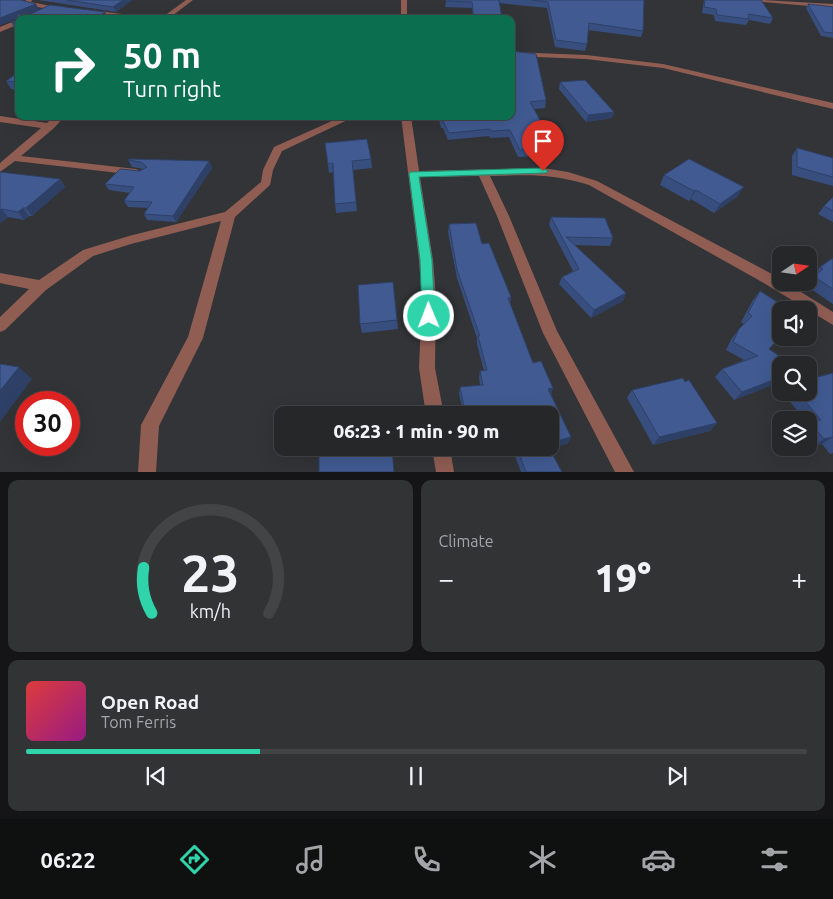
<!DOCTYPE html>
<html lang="en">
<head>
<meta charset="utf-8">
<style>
  :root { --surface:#262729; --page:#323335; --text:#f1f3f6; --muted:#a4a5a8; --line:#424446; --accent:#2fd4aa }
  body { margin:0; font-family:Ubuntu,sans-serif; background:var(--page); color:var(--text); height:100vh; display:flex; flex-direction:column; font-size:19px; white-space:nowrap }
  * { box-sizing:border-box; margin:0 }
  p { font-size:16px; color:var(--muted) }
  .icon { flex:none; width:28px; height:28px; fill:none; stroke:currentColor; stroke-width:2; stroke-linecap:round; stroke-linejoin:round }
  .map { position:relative; height:472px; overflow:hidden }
  .side { display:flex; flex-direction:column; gap:8px; padding:8px; background:#151517; flex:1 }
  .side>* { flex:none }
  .top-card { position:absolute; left:15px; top:15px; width:500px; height:105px; border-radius:10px; box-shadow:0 5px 20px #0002,0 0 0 1px var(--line); background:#0b6e4f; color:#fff; overflow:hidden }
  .needle { width:32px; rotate:77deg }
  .tools { position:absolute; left:772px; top:246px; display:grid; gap:10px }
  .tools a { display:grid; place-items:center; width:45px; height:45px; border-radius:10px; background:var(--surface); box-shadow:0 5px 20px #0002,0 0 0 1px var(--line); font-size:25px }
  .speed { position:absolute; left:15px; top:391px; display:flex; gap:10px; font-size:25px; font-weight:700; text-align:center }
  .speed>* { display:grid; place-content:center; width:65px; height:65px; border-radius:50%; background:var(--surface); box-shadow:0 5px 20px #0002,0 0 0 1px var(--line); line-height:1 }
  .speed .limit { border:8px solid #d22; background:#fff; color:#111 }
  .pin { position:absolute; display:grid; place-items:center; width:42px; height:42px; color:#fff; margin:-51px -21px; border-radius:50% 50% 50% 0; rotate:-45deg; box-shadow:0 0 5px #0007 }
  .pin .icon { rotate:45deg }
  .me { position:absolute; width:55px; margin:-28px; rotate:359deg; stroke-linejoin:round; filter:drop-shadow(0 0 4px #0008) }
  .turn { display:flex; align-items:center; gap:18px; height:105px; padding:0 25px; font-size:22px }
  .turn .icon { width:65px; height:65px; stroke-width:2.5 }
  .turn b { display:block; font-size:35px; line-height:42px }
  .big { font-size:38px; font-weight:800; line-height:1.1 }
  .side .card { flex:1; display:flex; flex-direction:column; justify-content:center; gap:8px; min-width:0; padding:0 18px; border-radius:10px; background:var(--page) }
  .side .dial { align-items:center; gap:0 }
  .dial svg { height:130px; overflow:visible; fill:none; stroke:var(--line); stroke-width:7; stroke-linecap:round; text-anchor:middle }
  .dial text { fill:var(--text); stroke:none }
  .song { display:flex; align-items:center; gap:15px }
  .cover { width:60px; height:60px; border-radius:8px; background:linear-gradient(135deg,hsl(0 70% 55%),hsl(310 70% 35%)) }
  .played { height:5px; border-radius:2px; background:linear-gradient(90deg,var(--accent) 30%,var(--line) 30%) }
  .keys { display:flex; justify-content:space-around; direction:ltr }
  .heat { display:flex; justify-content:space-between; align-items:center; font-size:28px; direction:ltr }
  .side .tiles { flex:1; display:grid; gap:8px; grid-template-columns:1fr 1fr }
  .card:last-child { grid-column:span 2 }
  .trip { position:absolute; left:274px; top:406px; width:285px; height:50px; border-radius:10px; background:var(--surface); box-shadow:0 5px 20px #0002,0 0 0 1px var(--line); font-weight:800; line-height:50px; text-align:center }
  .dock { display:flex; height:80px; justify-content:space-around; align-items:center; background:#0f1010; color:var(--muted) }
  .dock .icon { width:35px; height:35px }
  .dock .on { color:var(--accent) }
  .dock b { font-size:22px; color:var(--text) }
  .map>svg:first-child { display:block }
</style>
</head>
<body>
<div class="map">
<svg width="833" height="472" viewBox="0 0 833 472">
  <rect width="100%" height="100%" fill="#323437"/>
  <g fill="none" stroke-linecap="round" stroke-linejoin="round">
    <g fill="#905d53" fill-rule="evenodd">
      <path d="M26 0H32L31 2 66 9 63 11 30 6 25 4Z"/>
      <path d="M186 0H193L168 19H160Z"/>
      <rect x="401" y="0" width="6" height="19"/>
      <path d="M760 0 833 4V8L763 2Z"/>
      <path d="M90 10 146 17 149 19H128L88 13V11Z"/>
      <path d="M19 19V24L0 32V27Z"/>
      <path d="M511 52 586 55 663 64 833 103V109L663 68 586 59 511 56Z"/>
      <path d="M0 116 47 123 54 116H65L54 128 21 156 136 169 141 172 136 175 15 161 0 172V163L41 128 0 122Z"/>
      <path d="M343 116H356L282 151 273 170 270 185 235 217 203 338 159 426 156 472H138L141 425 188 337 221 221 131 244 93 256 46 290 5 330 0 332V317L29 289 0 283V273L39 280 83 250 129 236 225 212 261 182 263 170 274 147Z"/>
      <path d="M401 116H411L419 171 543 168 568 172 597 181 772 274 781 280V282H785L833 312V325L762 282 589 185C551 173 529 175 490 176L509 216 557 331 634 472H615L543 333 497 216 479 176 420 177 433 260 436 298 435 368 444 415H426L419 368 422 298 419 260Z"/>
      <path d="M432 448H450L454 472H436Z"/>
    </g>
  </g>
  <g fill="#384e7e">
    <path d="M0 0 25 1 39 9 25 15 105 12 108 18 19 19V29L14 28 11 22 16 20 17 18 0 25Z"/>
    <path d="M38 0H132L116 12Z"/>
    <path d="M446 0H644L643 31 641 37 588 30 587 44 585 51 555 47 547 8 499 3 502 19H473L472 8 445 7Z"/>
    <path d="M704 0H761L773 18 770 24 749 20 746 25 715 21 714 15 702 13Z"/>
    <path d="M808 4 833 7V38L821 36 806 8Z"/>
    <path d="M511 51 546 100 545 108 534 109 555 147 554 155 518 157 509 137 490 138 489 136 448 140 443 128H441L438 116H511Z"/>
    <path d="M19 72V90L11 89 6 81Z"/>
    <path d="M560 82 614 112 612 118 586 122 559 89Z"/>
    <path d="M325 143 371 159 372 168 353 170 357 211 336 213 335 204 333 172 329 173Z"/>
    <path d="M797 148 833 158V186L792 175V156Z"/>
    <path d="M128 160 209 161 212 168 176 222 147 220 144 214 148 208 128 207 124 201 130 193 109 190 105 184 140 171 144 169 132 167Z"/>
    <path d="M0 172 60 179 65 187 32 216H29L24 220 8 217 0 223Z"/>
    <path d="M664 175 738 196 714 213 691 199 689 201 660 185Z"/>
    <path d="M833 197V222L818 214 824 206Z"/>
    <path d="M551 217 613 238 610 246 574 245 626 293 623 301 591 318 559 284 562 277 573 271 549 225Z"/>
    <path d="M449 224 482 244 511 297 510 304 533 363 553 388 551 394 571 437 567 444 549 448 562 472H521L512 448H550V415H464L459 394 460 387 480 385 479 378 480 371H484L477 344V338L457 278 448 232Z"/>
    <path d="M833 258V304L805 285 807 282H809V281L812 277 811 276 820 267Z"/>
    <path d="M760 291 769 349 781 365V392L775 384 734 400 715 377 722 369 744 360 726 350 732 338 744 324 741 322 753 300Z"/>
    <path d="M397 320 398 329 362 333 360 324Z"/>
    <path d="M833 373V453L830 454 822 444 813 446 809 440V420H805L782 392H809L814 378Z"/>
    <path d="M685 382 717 423 710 431 653 445 627 398 632 390Z"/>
  </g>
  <g fill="#2e4066">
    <path d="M123 0H132L116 12 113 7Z"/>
    <path d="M36 4 39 9 0 25V18Z"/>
    <path d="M105 12 108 18 107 19H96Z"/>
    <path d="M614 112 612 118 586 122 588 115Z"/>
    <path d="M209 161 212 168 176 222 173 216Z"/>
    <path d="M60 179 65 187 32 216 26 208Z"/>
    <path d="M744 187 738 196 714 213 720 204Z"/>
    <path d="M696 190 691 199 689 201 694 191Z"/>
    <path d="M23 208 29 216 24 220 18 212Z"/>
    <path d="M2 209 8 217 0 223V210Z"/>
    <path d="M626 293 623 301 591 318 594 310Z"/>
    <path d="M19 367 32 379 0 422V391Z"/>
    <path d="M781 377V378L775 384 734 400 742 392Z"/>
    <path d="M553 388 550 395 548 389Z"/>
    <path d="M717 423 710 431 653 445 659 437Z"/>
    <path d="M571 437 567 444 544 450 545 448H550V443Z"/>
    <path d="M832 437 822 444 813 446 824 439Z"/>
  </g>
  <g fill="#415b92" stroke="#2e4066">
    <path d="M0 0H21L36 4 0 18Z"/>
    <path d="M67 0H123L113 7Z"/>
    <path d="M446 0H499L502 19H474L472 2 446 1Z"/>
    <path d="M531 0H644L643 31 589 23 587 44 556 40 548 2Z"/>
    <path d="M705 0H761L773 18 748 14 749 19 717 15 716 9 704 7Z"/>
    <path d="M808 4 833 7V33L824 32Z"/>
    <path d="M50 5 105 12 96 19H19V23L11 22 16 20 18 14 28 15Z"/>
    <path d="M511 51 536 54 546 100 530 102 555 147 520 150 510 130 490 131V129L449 133 443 121H441L440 116H511Z"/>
    <path d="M19 72V82L6 81Z"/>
    <path d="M585 80 614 112 588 115 560 82Z"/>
    <path d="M367 139 371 159 352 161 356 202 335 204 333 163 328 164 325 143Z"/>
    <path d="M797 148 833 158V177L797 167Z"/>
    <path d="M130 159 209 161 173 216 144 214 152 202 124 201 134 187 105 184 120 169 140 171 147 167 141 162 128 160Z"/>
    <path d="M689 159 744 187 720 204 696 190 694 191 664 175Z"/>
    <path d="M0 172 60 179 26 208H23L18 212 2 209 0 210Z"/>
    <path d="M833 197V211L824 206Z"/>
    <path d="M551 217 605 218 613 238 566 237 626 293 594 310 562 277 579 269Z"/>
    <path d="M476 223 482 244 489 243 511 297 508 298 533 363 541 361 553 388 548 389 571 437 550 443V415H504L502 408 465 412 460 387 483 385 480 371 487 370 478 336H480L457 270 449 224Z"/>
    <path d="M833 258V289L813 276 823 269 820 267Z"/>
    <path d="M393 282 397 320 360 324 358 285Z"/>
    <path d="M760 291 790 310H781V335L769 349 793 365H781V377L742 392 722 369 758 356 733 342 739 329 752 316 748 313Z"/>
    <path d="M0 364 19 367 0 391Z"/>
    <path d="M833 373V437H832L824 439 810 423 821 420 797 392H809V375L814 378Z"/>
    <path d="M683 378 685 382 689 380 717 423 659 437 632 390Z"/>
    <path d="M388 410 389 415H350Z"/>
    <path d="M319 448H392L394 472H319Z"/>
    <path d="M517 448H549L562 472H526Z"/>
  </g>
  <path fill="#2fd4aa" stroke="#1f8a6e" d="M543 168 548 171 546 173 419 177 432 260 435 316 433 319 429 321 424 319 422 316 420 260 409 174 410 172Z"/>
</svg>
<div class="tools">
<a><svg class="needle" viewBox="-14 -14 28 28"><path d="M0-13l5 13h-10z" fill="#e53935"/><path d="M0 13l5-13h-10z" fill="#a4a5a8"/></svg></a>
<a><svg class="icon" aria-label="sound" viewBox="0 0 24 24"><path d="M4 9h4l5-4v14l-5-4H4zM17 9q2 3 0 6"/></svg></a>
<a><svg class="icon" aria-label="search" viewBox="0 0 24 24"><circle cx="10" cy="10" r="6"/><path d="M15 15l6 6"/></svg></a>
<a><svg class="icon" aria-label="layers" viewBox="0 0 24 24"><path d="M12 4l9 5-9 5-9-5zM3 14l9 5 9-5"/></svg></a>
</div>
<div class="speed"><div class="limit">30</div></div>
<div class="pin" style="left:543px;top:171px;background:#d93025"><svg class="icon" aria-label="arrive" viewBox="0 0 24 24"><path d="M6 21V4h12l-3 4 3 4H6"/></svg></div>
<svg class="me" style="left:429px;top:316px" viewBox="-20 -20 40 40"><circle r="17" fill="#2fd4aa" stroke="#fff" stroke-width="3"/><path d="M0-11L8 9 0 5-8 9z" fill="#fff"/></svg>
<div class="trip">06:23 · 1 min · 90 m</div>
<div class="top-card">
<div class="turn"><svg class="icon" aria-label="right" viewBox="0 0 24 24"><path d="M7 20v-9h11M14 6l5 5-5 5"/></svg><div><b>50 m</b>Turn right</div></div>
</div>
</div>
<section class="side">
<div class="tiles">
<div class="card dial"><svg viewBox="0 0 100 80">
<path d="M14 69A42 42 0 1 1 86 69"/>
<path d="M14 69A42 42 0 0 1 9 41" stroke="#2fd4aa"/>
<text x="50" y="56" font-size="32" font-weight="700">23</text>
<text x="50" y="72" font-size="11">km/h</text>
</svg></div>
<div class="card"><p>Climate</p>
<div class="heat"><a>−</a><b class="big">19°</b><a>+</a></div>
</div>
<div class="card">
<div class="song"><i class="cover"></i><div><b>Open Road</b><p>Tom Ferris</p></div></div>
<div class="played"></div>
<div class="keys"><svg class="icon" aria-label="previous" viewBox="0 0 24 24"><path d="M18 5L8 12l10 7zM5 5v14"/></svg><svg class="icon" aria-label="pause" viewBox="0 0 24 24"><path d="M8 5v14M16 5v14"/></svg><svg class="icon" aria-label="next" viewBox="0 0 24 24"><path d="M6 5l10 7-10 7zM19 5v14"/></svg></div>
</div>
</div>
</section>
<nav class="dock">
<b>06:22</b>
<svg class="icon on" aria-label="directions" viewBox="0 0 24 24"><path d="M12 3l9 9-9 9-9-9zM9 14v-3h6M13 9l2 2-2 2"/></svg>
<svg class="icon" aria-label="music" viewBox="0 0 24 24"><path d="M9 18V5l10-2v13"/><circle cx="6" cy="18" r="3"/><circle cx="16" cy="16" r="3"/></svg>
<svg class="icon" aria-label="phone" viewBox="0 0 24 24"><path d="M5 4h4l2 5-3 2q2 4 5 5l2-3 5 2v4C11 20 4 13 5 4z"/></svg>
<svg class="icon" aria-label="climate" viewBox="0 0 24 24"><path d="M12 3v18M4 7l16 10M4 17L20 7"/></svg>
<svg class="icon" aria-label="car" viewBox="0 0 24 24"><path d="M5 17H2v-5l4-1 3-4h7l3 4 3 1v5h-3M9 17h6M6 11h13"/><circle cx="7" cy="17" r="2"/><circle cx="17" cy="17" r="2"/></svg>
<svg class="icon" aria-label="filters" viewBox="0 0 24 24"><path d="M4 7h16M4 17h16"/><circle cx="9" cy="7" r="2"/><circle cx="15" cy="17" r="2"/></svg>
</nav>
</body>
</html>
